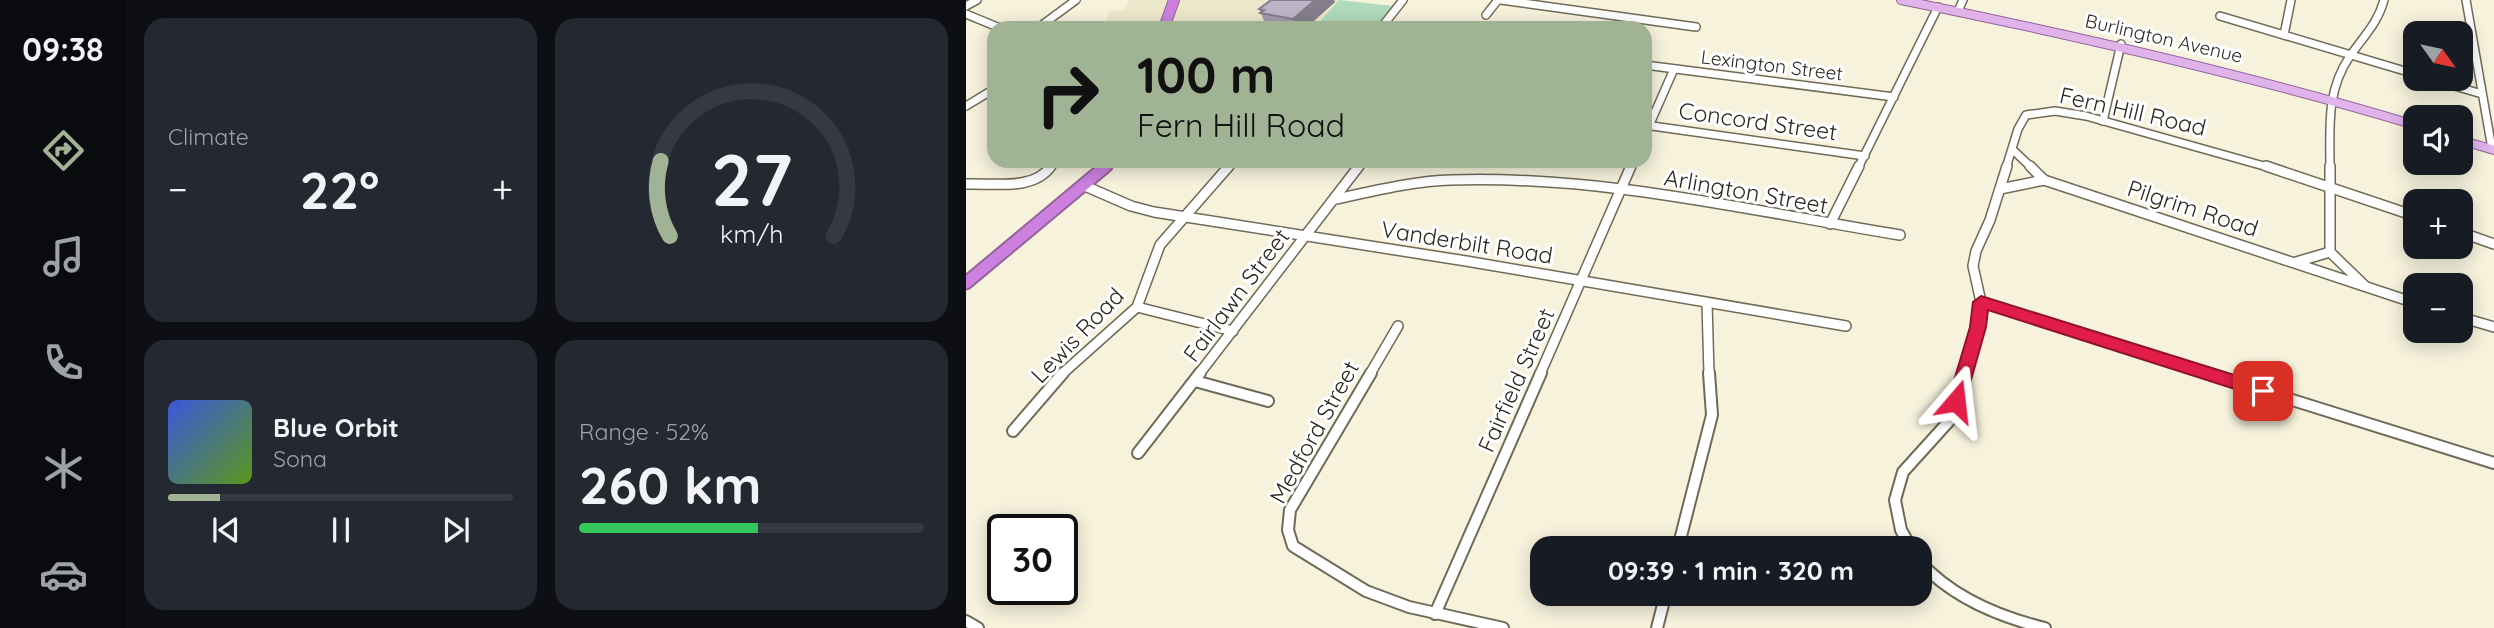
<!DOCTYPE html>
<html lang="en">
<head>
<meta charset="utf-8">
<style>
  :root { --surface:#171b24; --page:#242831; --text:#f1f3f6; --muted:#9ea1a6; --line:#363941; --accent:#a1b395 }
  body { margin:0; font-family:Quicksand,sans-serif; background:var(--page); color:var(--text); height:100vh; display:flex; flex-direction:column; font-size:26px; white-space:nowrap }
  * { box-sizing:border-box; margin:0 }
  p { font-size:23px; color:var(--muted) }
  .icon { flex:none; width:38px; height:38px; fill:none; stroke:currentColor; stroke-width:2; stroke-linecap:round; stroke-linejoin:round }
  .map { position:relative; flex:1; overflow:hidden }
  .drawer { display:flex; flex-direction:column; gap:18px; padding:18px; background:#0d0f14; width:840px }
  .drawer>* { flex:none }
  .banner { position:absolute; left:21px; top:21px; width:665px; height:147px; border-radius:21px; box-shadow:0 4px 18px #0003; background:#a1b395; color:#111; overflow:hidden }
  .needle { width:46px; rotate:123deg }
  .buttons { position:absolute; left:1437px; top:21px; display:grid; gap:14px }
  .buttons a { display:grid; place-items:center; width:70px; height:70px; border-radius:14px; background:var(--surface); box-shadow:0 4px 18px #0003; font-size:35px }
  .speed { position:absolute; left:21px; top:514px; display:flex; gap:14px; font-size:35px; font-weight:700; text-align:center }
  .speed>* { display:grid; place-content:center; width:91px; height:91px; border-radius:50%; background:var(--surface); box-shadow:0 4px 18px #0003; line-height:1 }
  .speed .limit { border:4px solid #111; border-radius:10px; background:#fff; color:#111 }
  .pin { position:absolute; display:grid; place-items:center; width:60px; height:60px; color:#fff; margin:-30px; border-radius:14px; box-shadow:0 4px 10px #0006 }
  .me { position:absolute; width:77px; margin:-38px; rotate:17deg; stroke-linejoin:round; filter:drop-shadow(0 0 5px #0008) }
  .turn { display:flex; align-items:center; gap:24px; height:147px; padding:0 35px; font-size:32px }
  .turn .icon { width:91px; height:91px; stroke-width:2.5 }
  .turn b { display:block; font-size:49px; line-height:60px }
  .big { font-size:52px; font-weight:700; line-height:1.1 }
  .drawer .card { flex:1; display:flex; flex-direction:column; justify-content:center; gap:10px; min-width:0; padding:0 24px; border-radius:21px; background:var(--page) }
  .drawer .dial { align-items:center; gap:0 }
  .dial svg { height:182px; overflow:visible; fill:none; stroke:var(--line); stroke-width:7; stroke-linecap:round; text-anchor:middle }
  .dial text { fill:var(--text); stroke:none }
  .song { display:flex; align-items:center; gap:21px }
  .cover { width:84px; height:84px; border-radius:10px; background:linear-gradient(135deg,hsl(230 70% 55%),hsl(90 70% 35%)) }
  .played { height:7px; border-radius:4px; background:linear-gradient(90deg,var(--accent) 15%,var(--line) 15%) }
  .keys { display:flex; justify-content:space-around; direction:ltr }
  .heat { display:flex; justify-content:space-between; align-items:center; font-size:38px; direction:ltr }
  .charge { height:10px; border-radius:5px; background:linear-gradient(90deg,#34c759 52%,var(--line) 0) }
  .drawer .tiles { flex:1; display:grid; gap:18px; grid-template-columns:repeat(2,1fr) }
  .trip { position:absolute; left:564px; top:536px; width:402px; height:70px; border-radius:21px; background:var(--surface); box-shadow:0 4px 18px #0003; font-weight:700; line-height:70px; text-align:center }
  main { display:flex; flex:1; min-height:0 }
  .menu { display:flex; flex-direction:column; width:126px; justify-content:space-around; align-items:center; background:#090b0e; color:var(--muted) }
  .menu .icon { width:49px; height:49px }
  .menu .selected { color:var(--accent) }
  .menu b { font-size:32px; color:var(--text) }
  .map>svg:first-child { display:block }
</style>
</head>
<body>
<main>
<nav class="menu">
<b>09:38</b>
<svg class="icon selected" aria-label="directions" viewBox="0 0 24 24"><path d="M12 3l9 9-9 9-9-9zM9 14v-3h6M13 9l2 2-2 2"/></svg>
<svg class="icon" aria-label="music" viewBox="0 0 24 24"><path d="M9 18V5l10-2v13"/><circle cx="6" cy="18" r="3"/><circle cx="16" cy="16" r="3"/></svg>
<svg class="icon" aria-label="phone" viewBox="0 0 24 24"><path d="M5 4h4l2 5-3 2q2 4 5 5l2-3 5 2v4C11 20 4 13 5 4z"/></svg>
<svg class="icon" aria-label="climate" viewBox="0 0 24 24"><path d="M12 3v18M4 7l16 10M4 17L20 7"/></svg>
<svg class="icon" aria-label="car" viewBox="0 0 24 24"><path d="M5 17H2v-5l4-1 3-4h7l3 4 3 1v5h-3M9 17h6M6 11h13"/><circle cx="7" cy="17" r="2"/><circle cx="17" cy="17" r="2"/></svg>
</nav>
<section class="drawer">
<div class="tiles">
<div class="card"><p>Climate</p>
<div class="heat"><a>−</a><b class="big">22°</b><a>+</a></div>
</div>
<div class="card dial"><svg viewBox="0 0 100 80">
<path d="M14 69A42 42 0 1 1 86 69"/>
<path d="M14 69A42 42 0 0 1 10 36" stroke="#a1b395"/>
<text x="50" y="56" font-size="32" font-weight="700">27</text>
<text x="50" y="72" font-size="11">km/h</text>
</svg></div>
<div class="card">
<div class="song"><i class="cover"></i><div><b>Blue Orbit</b><p>Sona</p></div></div>
<div class="played"></div>
<div class="keys"><svg class="icon" aria-label="previous" viewBox="0 0 24 24"><path d="M18 5L8 12l10 7zM5 5v14"/></svg><svg class="icon" aria-label="pause" viewBox="0 0 24 24"><path d="M8 5v14M16 5v14"/></svg><svg class="icon" aria-label="next" viewBox="0 0 24 24"><path d="M6 5l10 7-10 7zM19 5v14"/></svg></div>
</div>
<div class="card"><p>Range · 52%</p><b class="big">260 km</b><div class="charge"></div></div>
</div>
</section>
<div class="map">
<svg width="1528" height="628" viewBox="0 0 1528 628">
  <rect width="100%" height="100%" fill="#f6f2dc"/>
  <path fill="#ede8cb" d="M164 0H373L348 28 138 26 143 12 158 10Z"/>
  <path fill="#afdabc" d="M373 0 427 6 409 28H348Z"/>
  <g fill="none" stroke-linecap="round" stroke-linejoin="round">
    <defs>
      <g id="minor-far2">
        <path d="M535 0 730 27"/>
        <path d="M1500 0 1526 149"/>
        <path d="M0 6 11 0"/>
        <path d="M992 11 997 0"/>
        <path d="M0 14 34 28"/>
        <path d="M520 15 532 0"/>
        <path d="M1254 16 1449 74"/>
        <path d="M72 28 110 0"/>
        <path d="M415 28 437 0"/>
        <path d="M1318 35 1325 0"/>
        <path d="M679 65 928 97"/>
        <path d="M1465 79 1516 94"/>
        <path d="M0 106 28 89"/>
        <path d="M1137 121 1155 44"/>
        <path d="M679 125 899 156"/>
        <path d="M679 135 708 69"/>
        <path d="M1047 150 1066 168"/>
        <path d="M84 168 89 161"/>
        <path d="M262 168 268 161"/>
        <path d="M392 168 397 161"/>
        <path d="M664 168 667 161"/>
        <path d="M892 168 972 7"/>
        <path d="M1040 168 1052 129 1060 115 1089 111 1120 116 1305 168"/>
        <path d="M1364 168C1364 127 1360 91 1384 56 1397 37 1412 23 1418 0"/>
      </g>
      <g id="minor-far1">
        <path d="M1064 166 1078 180"/>
        <path d="M1300 166 1449 216"/>
        <path d="M1364 166V252L1398 285"/>
        <path d="M1 184C28 183 68 191 85 166"/>
        <path d="M119 186 165 206 188 212 500 261 880 326"/>
        <path d="M1034 189 1078 180 1449 303"/>
        <path d="M370 199C408 191 447 181 485 180 636 175 786 211 934 235"/>
        <path d="M864 224 893 166"/>
        <path d="M1494 232 1528 244"/>
        <path d="M1330 262 1364 252"/>
        <path d="M1015 302 1245 374"/>
        <path d="M741 303 743 374"/>
        <path d="M171 307 267 331"/>
        <path d="M1494 317 1528 327"/>
        <path d="M96 374 171 307 194 245 263 166"/>
        <path d="M233 374 393 166"/>
        <path d="M404 374 432 326"/>
        <path d="M574 374 665 166"/>
        <path d="M998 374 1012 327 1015 302 1007 266 1010 251 1024 220 1041 166"/>
      </g>
      <g id="minor">
        <path d="M405 373 324 510 322 530 327 546 400 591 443 607 537 628"/>
        <path d="M1240 373 1528 463"/>
        <path d="M229 381 302 401"/>
        <path d="M47 431 97 373"/>
        <path d="M172 453 234 373"/>
        <path d="M712 548 746 415 743 373"/>
        <path d="M945 548 935 530 929 500 937 472 984 420 998 373"/>
        <path d="M954 562C986 597 1034 617 1079 628"/>
        <path d="M469 614 575 373"/>
        <path d="M0 621 12 628"/>
        <path d="M691 628 700 593"/>
      </g>
      <g id="major">
        <path d="M935 0C1108 35 1280 74 1449 125"/>
        <path d="M1494 140 1528 150"/>
      </g>
      <g id="highway-far1">
        <path d="M198 28 208 0"/>
        <path d="M138 168 146 161"/>
      </g>
      <path id="highway" d="M0 283 140 166"/>
    </defs>
    <use href="#minor-far2" stroke="#6f6b58" stroke-width="10"/>
    <use href="#minor-far1" stroke="#6f6b58" stroke-width="12"/>
    <use href="#minor" stroke="#6f6b58" stroke-width="14"/>
    <use href="#major" stroke="#93629b" stroke-width="10"/>
    <use href="#highway-far1" stroke="#93629b" stroke-width="12"/>
    <use href="#highway" stroke="#93629b" stroke-width="15"/>
    <use href="#minor-far2" stroke="#fff" stroke-width="7"/>
    <use href="#minor-far1" stroke="#fff" stroke-width="9"/>
    <use href="#minor" stroke="#fff" stroke-width="10"/>
    <use href="#major" stroke="#e0b3eb" stroke-width="8"/>
    <use href="#highway-far1" stroke="#cb81dd" stroke-width="10"/>
    <use href="#highway" stroke="#cb81dd" stroke-width="11"/>
  </g>
  <path fill="#a39bac" d="M305 0H368L369 2 340 28H301L293 9Z"/>
  <path fill="#857e8c" d="M349 0H368L369 2 340 28H331L327 19Z"/>
  <path fill="#beb4c8" stroke="#857e8c" stroke-width="2" d="M305 0H349L327 19 294 13 298 10 293 9Z"/>
  <path fill="#e11d48" stroke="#92132f" stroke-width="2" d="M1015 296 1297 384 1303 386 1305 391 1303 396 1297 398 1022 310 1020 327 999 401 996 406 990 408 984 406 982 401 1004 327 1007 302Z"/>
  <g text-anchor="middle" dominant-baseline="central" stroke-width="6" stroke-linejoin="round" paint-order="stroke">
    <g font-size="19" fill="#2a2921" stroke="#fff">
      <text transform="translate(1198 38) rotate(13)">Burlington Avenue</text>
      <text transform="translate(806 65) rotate(7)">Lexington Street</text>
    </g>
    <g font-size="23" fill="#2a2921" stroke="#fff">
      <text transform="translate(1167 111) rotate(13)">Fern Hill Road</text>
      <text transform="translate(792 121) rotate(8)">Concord Street</text>
      <text transform="translate(780 191) rotate(10)">Arlington Street</text>
      <text transform="translate(1227 208) rotate(18)">Pilgrim Road</text>
      <text transform="translate(501 242) rotate(9)">Vanderbilt Road</text>
      <text transform="translate(270 295) rotate(-53)">Fairlawn Street</text>
      <text transform="translate(111 335) rotate(-46)">Lewis Road</text>
      <text transform="translate(550 380) rotate(-66)">Fairfield Street</text>
      <text transform="translate(348 432) rotate(-61)">Medford Street</text>
    </g>
  </g>
</svg>
<div class="buttons">
<a><svg class="needle" viewBox="-14 -14 28 28"><path d="M0-13l5 13h-10z" fill="#e53935"/><path d="M0 13l5-13h-10z" fill="#9ea1a6"/></svg></a>
<a><svg class="icon" aria-label="sound" viewBox="0 0 24 24"><path d="M4 9h4l5-4v14l-5-4H4zM17 9q2 3 0 6"/></svg></a>
<a>+</a>
<a>−</a>
</div>
<div class="speed"><div class="limit">30</div></div>
<div class="pin" style="left:1297px;top:391px;background:#d93025"><svg class="icon" aria-label="arrive" viewBox="0 0 24 24"><path d="M6 21V4h12l-3 4 3 4H6"/></svg></div>
<svg class="me" style="left:990px;top:401px" viewBox="-20 -20 40 40"><path d="M0-17L14 15 0 8-14 15z" fill="#e11d48" stroke="#fff" stroke-width="4"/></svg>
<div class="trip">09:39 · 1 min · 320 m</div>
<div class="banner">
<div class="turn"><svg class="icon" aria-label="right" viewBox="0 0 24 24"><path d="M7 20v-9h11M14 6l5 5-5 5"/></svg><div><b>100 m</b>Fern Hill Road</div></div>
</div>
</div>
</main>
</body>
</html>
